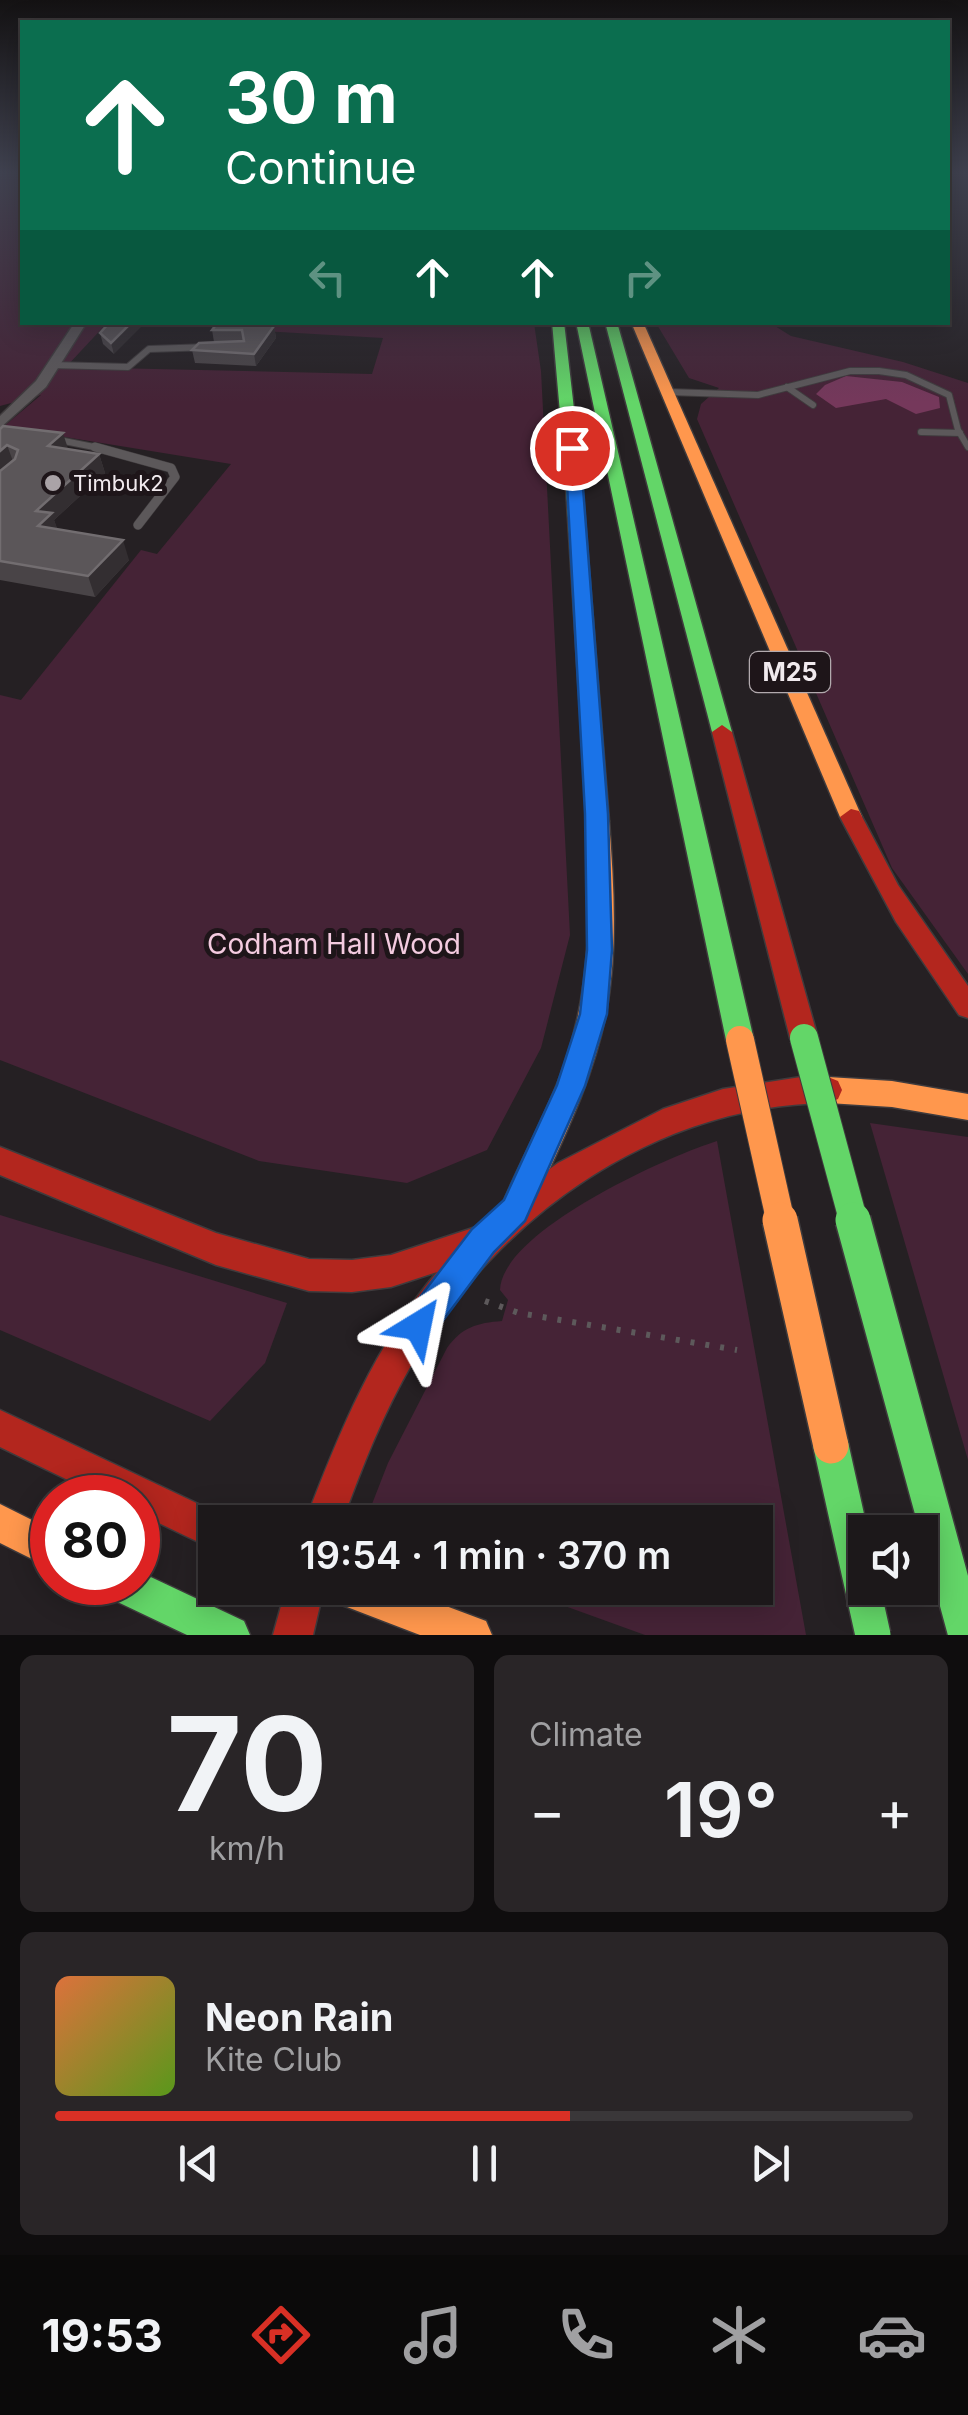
<!DOCTYPE html>
<html lang="en">
<head>
<meta charset="utf-8">
<style>
  :root { --surface:#1c181a; --page:#292527; --text:#f1f3f6; --muted:#a0a0a2; --line:#3a3739; --accent:#d93025 }
  body { margin:0; font-family:Inter,sans-serif; background:var(--page); color:var(--text); height:100vh; display:flex; flex-direction:column; font-size:38px; white-space:nowrap }
  * { box-sizing:border-box; margin:0 }
  p { font-size:32px; color:var(--muted) }
  .icon { flex:none; width:55px; height:55px; fill:none; stroke:currentColor; stroke-width:2; stroke-linecap:round; stroke-linejoin:round }
  .map { position:relative; height:1635px; overflow:hidden }
  .drawer { display:flex; flex-direction:column; gap:20px; padding:20px; background:#0f0d0e; flex:1 }
  .drawer>* { flex:none }
  .top-card { position:absolute; left:20px; top:20px; width:930px; height:305px; border-radius:0px; box-shadow:0 5px 25px #0003,0 0 0 2px var(--line); background:#0b6e4f; color:#fff; overflow:hidden }
  .fabs { position:absolute; left:848px; top:1515px; display:grid; gap:20px }
  .fabs a { display:grid; place-items:center; width:90px; height:90px; border-radius:0px; background:var(--surface); box-shadow:0 5px 25px #0003,0 0 0 2px var(--line); font-size:50px }
  .speed { position:absolute; left:30px; top:1475px; display:flex; gap:20px; font-size:50px; font-weight:700; text-align:center }
  .speed>* { display:grid; place-content:center; width:130px; height:130px; border-radius:50%; background:var(--surface); box-shadow:0 5px 25px #0003,0 0 0 2px var(--line); line-height:1 }
  .speed .limit { border:15px solid #d22; background:#fff; color:#111 }
  .pin { position:absolute; display:grid; place-items:center; width:85px; height:85px; color:#fff; margin:-42px; border:5px solid #fff; border-radius:50%; box-shadow:0 2px 10px #0007 }
  .me { position:absolute; width:110px; margin:-55px; rotate:35deg; stroke-linejoin:round; filter:drop-shadow(0 0 8px #0008) }
  .turn { display:flex; align-items:center; gap:35px; height:210px; padding:0 40px; font-size:45px }
  .turn .icon { width:130px; height:130px; stroke-width:2.5 }
  .turn b { display:block; font-size:70px; line-height:85px }
  .lanes { display:flex; align-items:center; height:95px; padding:0 40px; background:#0003; justify-content:center; gap:50px; direction:ltr }
  .lanes .off { opacity:.35 }
  .big { font-size:75px; font-weight:600; line-height:1.1 }
  .drawer .widget { flex:1; display:flex; flex-direction:column; justify-content:center; gap:15px; min-width:0; padding:0 35px; border-radius:15px; background:var(--page) }
  .drawer .dial { align-items:center; gap:0 }
  .dial b { font-size:130px; line-height:1 }
  .song { display:flex; align-items:center; gap:30px }
  .cover { width:120px; height:120px; border-radius:15px; background:linear-gradient(135deg,hsl(20 70% 55%),hsl(90 70% 35%)) }
  .played { height:10px; border-radius:5px; background:linear-gradient(90deg,var(--accent) 60%,var(--line) 60%) }
  .keys { display:flex; justify-content:space-around; direction:ltr }
  .heat { display:flex; justify-content:space-between; align-items:center; font-size:55px; direction:ltr }
  .drawer .tiles { flex:1; display:grid; gap:20px; grid-template-columns:1fr 1fr }
  .widget:last-child { grid-column:span 2 }
  .trip { position:absolute; left:198px; top:1505px; width:575px; height:100px; border-radius:0px; background:var(--surface); box-shadow:0 5px 25px #0003,0 0 0 2px var(--line); font-weight:600; line-height:100px; text-align:center }
  .tabs { display:flex; height:160px; justify-content:space-around; align-items:center; background:#0b0a0a; color:var(--muted) }
  .tabs .icon { width:70px; height:70px }
  .tabs .active { color:var(--accent) }
  .tabs b { font-size:45px; color:var(--text) }
  .map>svg:first-child { display:block }
</style>
</head>
<body>
<div class="map">
<svg width="968" height="1635" viewBox="0 0 968 1635">
  <rect width="100%" height="100%" fill="#252023"/>
  <g fill="#452336">
    <path d="M0 173H22V322L107 323 66 367 372 374 383 338 228 329 234 322 534 323 541 371 570 935 541 1048 487 1150 407 1183 259 1161 0 1060V695L21 700 141 550 157 554 231 464 3 427 41 395 0 406Z"/>
    <path d="M656 323H770L791 336 903 362 968 383V974L892 868 697 419 701 404 719 388 689 378Z"/>
    <path d="M870 1123 968 1137V1461V1460Z"/>
    <path d="M717 1141 806 1635H645L515 1588H755V1522H365L388 1463 447 1348C462 1327 477 1323 502 1321L508 1300 500 1290C502 1231 666 1157 717 1141Z"/>
    <path d="M0 1215 287 1303 265 1363 210 1421 0 1330Z"/>
  </g>
  <path fill="#75385b" d="M846 376 902 382 939 397 940 408 916 414 886 399 836 408 816 394 825 385Z"/>
  <g fill="none" stroke-linecap="round" stroke-linejoin="round">
    <defs>
      <g id="lane-far1">
        <path d="M52 365 128 367 149 349 210 347"/>
        <path d="M787 387 813 405"/>
        <path d="M669 392 758 395 850 371H879L906 375 949 395 958 430 968 447"/>
        <path d="M921 432 960 433"/>
        <path d="M54 439 104 449"/>
      </g>
      <path id="lane" d="M95 447 171 468 175 477 138 525"/>
      <path id="street" d="M75 322H87L46 387 0 428V416L36 381Z"/>
      <g id="fast">
        <path d="M552 322H564L581 470 609 821 598 829 587 821 565 470Z"/>
        <path d="M576 322H588L754 1040 750 1048 740 1052 730 1048 726 1040Z"/>
        <path d="M605 322H617L732 732 729 737 722 739 712 732Z"/>
        <path d="M138 1571 244 1621 250 1635H187L105 1596 100 1582H138Z"/>
      </g>
      <g id="slow">
        <path d="M631 322H643L862 817 859 823 851 825 840 817Z"/>
        <path d="M598 813 609 821C614 885 618 950 606 1013 592 1086 556 1153 526 1221L515 1225 504 1221 500 1210C520 1160 548 1114 565 1063 592 985 591 903 587 821Z"/>
        <path d="M828 1077 892 1081 968 1094V1120L892 1107 828 1103 818 1099 814 1090 818 1081Z"/>
        <path d="M0 1504 52 1530V1569L0 1543Z"/>
        <path d="M329 1588H398L486 1621 492 1635H420L334 1602Z"/>
      </g>
      <g id="jam">
        <path d="M722 725 732 732 818 1038 814 1046 804 1050 794 1046 790 1038 712 732Z"/>
        <path d="M851 809 859 811 898 885 968 986V1018L959 1015 896 922 840 817Z"/>
        <path d="M801 1077H828L838 1081 842 1090 838 1099 828 1103C655 1105 499 1216 413 1362 383 1413 362 1467 342 1522H305C339 1433 375 1344 437 1272L391 1287 352 1292 309 1291 216 1265 0 1175V1147L216 1233 309 1259 352 1260 391 1255 479 1226 507 1200 558 1163 663 1109 723 1089Z"/>
        <path d="M0 1410 228 1518 230 1522H215V1550L138 1513V1498H105L0 1447Z"/>
        <path d="M286 1588H324L313 1635H273Z"/>
      </g>
    </defs>
    <use href="#lane-far1" stroke="#3f3b3d" stroke-width="8"/>
    <use href="#lane" stroke="#3f3b3d" stroke-width="10"/>
    <use href="#street" stroke="#3f3b3d" stroke-width="3"/>
    <use href="#fast" stroke="#3f3b3d" stroke-width="3"/>
    <use href="#slow" stroke="#3f3b3d" stroke-width="3"/>
    <use href="#jam" stroke="#3f3b3d" stroke-width="3"/>
    <path stroke="#5d595b" stroke-width="6" stroke-dasharray="4 11" stroke-linecap="butt" d="M485 1301 519 1313 737 1350"/>
    <use href="#lane-far1" stroke="#5c585a" stroke-width="6"/>
    <use href="#lane" stroke="#5c585a" stroke-width="9"/>
    <use href="#street" fill="#5c585a" fill-rule="evenodd"/>
    <use href="#fast" fill="#63d668" fill-rule="evenodd"/>
    <use href="#slow" fill="#ff974d" fill-rule="evenodd"/>
    <use href="#jam" fill="#b3261e" fill-rule="evenodd"/>
    <defs>
      <path id="fast-bridge-far1" d="M804 1038 854 1223"/>
      <g id="fast-bridge">
        <path d="M853 1220 966 1635"/>
        <path d="M831 1446 873 1635"/>
      </g>
      <path id="slow-bridge-far1" d="M740 1040 781 1223"/>
      <path id="slow-bridge" d="M780 1220 831 1446"/>
    </defs>
    <use href="#fast-bridge-far1" stroke="#3f3b3d" stroke-width="30" stroke-linecap="butt"/>
    <use href="#fast-bridge" stroke="#3f3b3d" stroke-width="38" stroke-linecap="butt"/>
    <use href="#slow-bridge-far1" stroke="#3f3b3d" stroke-width="30" stroke-linecap="butt"/>
    <use href="#slow-bridge" stroke="#3f3b3d" stroke-width="38" stroke-linecap="butt"/>
    <use href="#fast-bridge-far1" stroke="#63d668" stroke-width="28"/>
    <use href="#fast-bridge" stroke="#63d668" stroke-width="35"/>
    <use href="#slow-bridge-far1" stroke="#ff974d" stroke-width="28"/>
    <use href="#slow-bridge" stroke="#ff974d" stroke-width="35"/>
  </g>
  <g fill="#494447">
    <path d="M110 322 114 354 103 344 100 333Z"/>
    <path d="M274 326 276 338 256 366 195 363 192 350 214 342 212 330Z"/>
    <path d="M0 429 68 449 99 454 105 473 54 520 57 529 129 560 95 597 0 580Z"/>
  </g>
  <g fill="#332e31">
    <path d="M132 322H146L114 354 111 343Z"/>
    <path d="M274 326 276 338 256 366 254 354Z"/>
    <path d="M63 433 69 452 48 446Z"/>
    <path d="M7 445 14 464 0 476V451Z"/>
    <path d="M99 454 105 473 54 520 59 533 38 526 36 511Z"/>
    <path d="M123 540 129 560 95 597 88 576Z"/>
  </g>
  <g fill="#5b5659" stroke="#726d70" stroke-width="2.5">
    <path d="M110 322H132L111 343 100 333Z"/>
    <path d="M218 322H248L274 326 254 354 192 350 199 343 244 341 242 330H212Z"/>
    <path d="M3 426 63 433 48 446 99 454 36 511 52 513 38 526 123 540 88 576 0 561V471L15 459 18 450 7 445 0 451V429Z"/>
  </g>
  <linearGradient id="sky" x2="0" y2="1"><stop stop-color="#141213"/><stop offset="0.43" stop-color="#404250"/><stop offset="1" stop-color="#404250" stop-opacity="0"/></linearGradient>
  <rect width="968" height="402" fill="url(#sky)"/>
  <path fill="#1a73e8" stroke="#114b97" stroke-width="2.5" d="M572 444 580 448 608 814 612 950 607 1014 585 1086 525 1221 494 1252 430 1338 418 1342 407 1338 402 1326 407 1314 472 1229 504 1200 557 1085 580 1014 587 950 585 814 565 448Z"/>
  <circle fill="#aaa3a7" stroke="#1e1519" stroke-width="4" cx="53" cy="483" r="10"/>
  <g text-anchor="middle" dominant-baseline="central" stroke-width="10" stroke-linejoin="round" paint-order="stroke">
    <g font-size="22" fill="#f1eaee" stroke="#1e1519" text-anchor="start">
      <text x="73" y="483">Timbuk2</text>
    </g>
    <rect fill="#1e1519" stroke="#b2aaae" stroke-width="2.5" x="750" y="652" width="80" height="40" rx="8"/>
    <g font-size="25" font-weight="bold" fill="#f1eaee">
      <text x="790" y="672">M25</text>
    </g>
    <g font-size="28" fill="#f4cbe0" stroke="#1e1519">
      <text x="334" y="944">Codham Hall Wood</text>
    </g>
  </g>
</svg>
<div class="fabs">
<a><svg class="icon" aria-label="sound" viewBox="0 0 24 24"><path d="M4 9h4l5-4v14l-5-4H4zM17 9q2 3 0 6"/></svg></a>
</div>
<div class="speed"><div class="limit">80</div></div>
<div class="pin" style="left:572px;top:448px;background:#d93025"><svg class="icon" aria-label="arrive" viewBox="0 0 24 24"><path d="M6 21V4h12l-3 4 3 4H6"/></svg></div>
<svg class="me" style="left:418px;top:1326px" viewBox="-20 -20 40 40"><path d="M0-17L14 15 0 8-14 15z" fill="#1a73e8" stroke="#fff" stroke-width="4"/></svg>
<div class="trip">19:54 · 1 min · 370 m</div>
<div class="top-card">
<div class="turn"><svg class="icon" aria-label="ahead" viewBox="0 0 24 24"><path d="M12 20V5M6 11l6-6 6 6"/></svg><div><b>30 m</b>Continue</div></div>
<div class="lanes"><svg class="icon off" aria-label="left" viewBox="0 0 24 24"><path d="M17 20v-9H6M10 6l-5 5 5 5"/></svg><svg class="icon" aria-label="ahead" viewBox="0 0 24 24"><path d="M12 20V5M6 11l6-6 6 6"/></svg><svg class="icon" aria-label="ahead" viewBox="0 0 24 24"><path d="M12 20V5M6 11l6-6 6 6"/></svg><svg class="icon off" aria-label="right" viewBox="0 0 24 24"><path d="M7 20v-9h11M14 6l5 5-5 5"/></svg></div>
</div>
</div>
<section class="drawer">
<div class="tiles">
<div class="widget dial"><b>70</b><p>km/h</p></div>
<div class="widget"><p>Climate</p>
<div class="heat"><a>−</a><b class="big">19°</b><a>+</a></div>
</div>
<div class="widget">
<div class="song"><i class="cover"></i><div><b>Neon Rain</b><p>Kite Club</p></div></div>
<div class="played"></div>
<div class="keys"><svg class="icon" aria-label="previous" viewBox="0 0 24 24"><path d="M18 5L8 12l10 7zM5 5v14"/></svg><svg class="icon" aria-label="pause" viewBox="0 0 24 24"><path d="M8 5v14M16 5v14"/></svg><svg class="icon" aria-label="next" viewBox="0 0 24 24"><path d="M6 5l10 7-10 7zM19 5v14"/></svg></div>
</div>
</div>
</section>
<nav class="tabs">
<b>19:53</b>
<svg class="icon active" aria-label="directions" viewBox="0 0 24 24"><path d="M12 3l9 9-9 9-9-9zM9 14v-3h6M13 9l2 2-2 2"/></svg>
<svg class="icon" aria-label="music" viewBox="0 0 24 24"><path d="M9 18V5l10-2v13"/><circle cx="6" cy="18" r="3"/><circle cx="16" cy="16" r="3"/></svg>
<svg class="icon" aria-label="phone" viewBox="0 0 24 24"><path d="M5 4h4l2 5-3 2q2 4 5 5l2-3 5 2v4C11 20 4 13 5 4z"/></svg>
<svg class="icon" aria-label="climate" viewBox="0 0 24 24"><path d="M12 3v18M4 7l16 10M4 17L20 7"/></svg>
<svg class="icon" aria-label="car" viewBox="0 0 24 24"><path d="M5 17H2v-5l4-1 3-4h7l3 4 3 1v5h-3M9 17h6M6 11h13"/><circle cx="7" cy="17" r="2"/><circle cx="17" cy="17" r="2"/></svg>
</nav>
</body>
</html>
